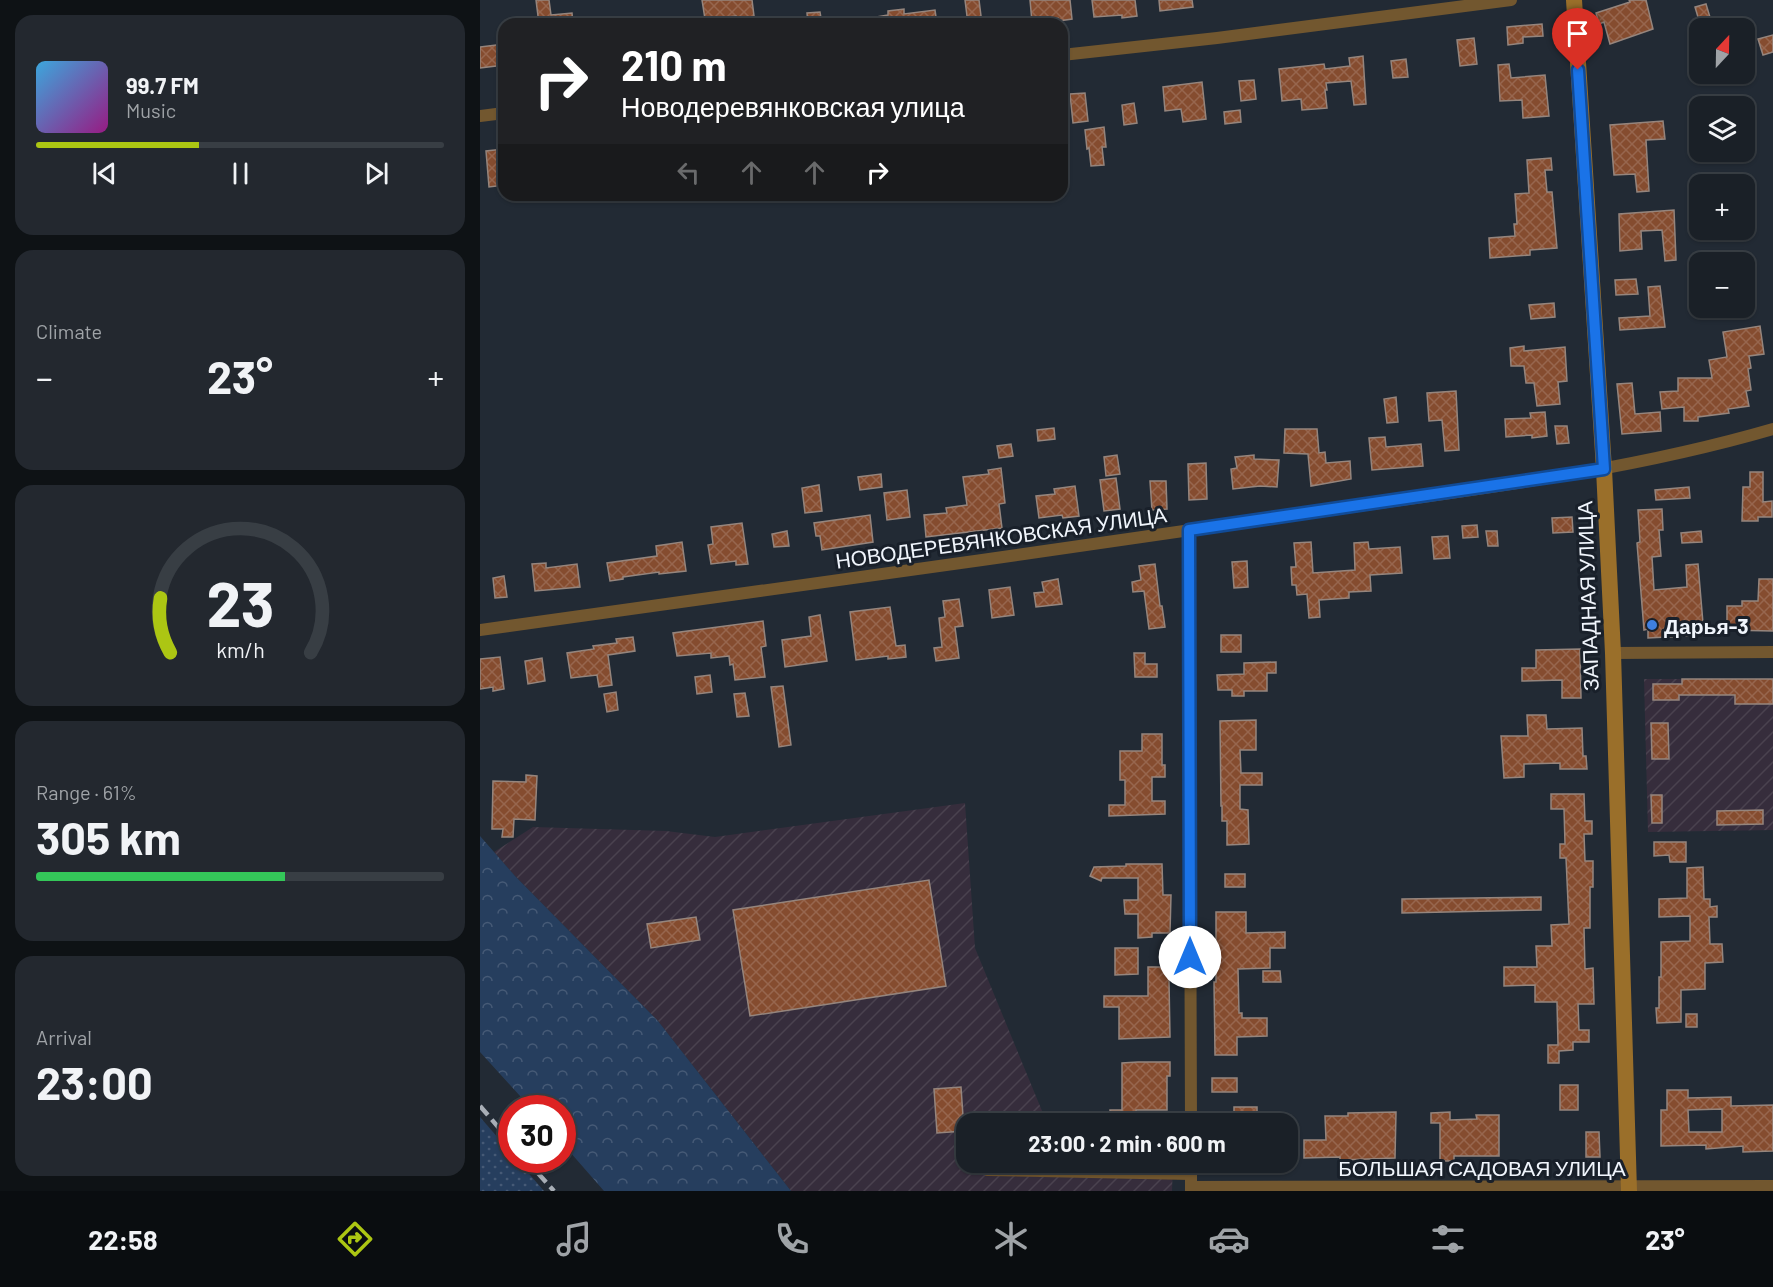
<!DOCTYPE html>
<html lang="en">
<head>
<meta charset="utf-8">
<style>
  :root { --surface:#1a2027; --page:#23282f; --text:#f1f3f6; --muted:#9fa3a7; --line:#383e44; --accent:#acc613 }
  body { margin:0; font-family:Barlow,sans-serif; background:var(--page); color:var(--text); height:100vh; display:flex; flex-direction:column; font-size:22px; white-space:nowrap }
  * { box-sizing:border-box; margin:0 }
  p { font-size:20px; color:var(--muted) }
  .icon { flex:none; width:33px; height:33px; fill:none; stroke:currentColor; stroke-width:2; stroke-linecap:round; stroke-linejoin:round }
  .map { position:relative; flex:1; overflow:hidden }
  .side { display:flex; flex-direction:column; gap:15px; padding:15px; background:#0e1215; width:480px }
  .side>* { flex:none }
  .hud { position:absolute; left:18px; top:18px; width:570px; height:183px; border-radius:18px; box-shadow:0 2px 4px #0004,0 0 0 2px var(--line); background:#202124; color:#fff; overflow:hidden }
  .needle { width:39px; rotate:22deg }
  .fabs { position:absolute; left:1209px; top:18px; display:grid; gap:12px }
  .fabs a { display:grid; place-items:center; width:66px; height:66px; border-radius:12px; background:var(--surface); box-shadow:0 2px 4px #0004,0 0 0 2px var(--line); font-size:30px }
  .speed { position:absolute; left:18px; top:1095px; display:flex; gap:12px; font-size:30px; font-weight:700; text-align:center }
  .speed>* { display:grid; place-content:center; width:78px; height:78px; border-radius:50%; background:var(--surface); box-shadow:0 2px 4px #0004,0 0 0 2px var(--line); line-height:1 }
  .speed .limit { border:9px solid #d22; background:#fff; color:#111 }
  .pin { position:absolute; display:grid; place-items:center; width:51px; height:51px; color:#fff; margin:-62px -26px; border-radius:50% 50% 50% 0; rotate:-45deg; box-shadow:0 0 6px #0007 }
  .pin .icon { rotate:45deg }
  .me { position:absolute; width:66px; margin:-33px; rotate:0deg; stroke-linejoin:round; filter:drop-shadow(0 0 4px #0008) }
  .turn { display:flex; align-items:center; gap:21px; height:126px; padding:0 24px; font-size:27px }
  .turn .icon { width:78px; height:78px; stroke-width:2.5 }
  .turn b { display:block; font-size:42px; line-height:51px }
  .lanes { display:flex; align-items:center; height:57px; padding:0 24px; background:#0003; justify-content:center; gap:30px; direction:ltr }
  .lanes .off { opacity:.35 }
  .big { font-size:45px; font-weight:700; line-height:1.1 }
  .side .tile { flex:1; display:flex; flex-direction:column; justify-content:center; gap:9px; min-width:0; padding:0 21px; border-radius:18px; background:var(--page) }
  .side .dial { align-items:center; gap:0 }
  .dial svg { height:156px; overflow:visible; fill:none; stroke:var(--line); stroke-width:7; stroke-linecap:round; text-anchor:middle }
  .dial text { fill:var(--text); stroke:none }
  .song { display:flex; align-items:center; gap:18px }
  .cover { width:72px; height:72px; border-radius:9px; background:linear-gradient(135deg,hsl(200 70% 55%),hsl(310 70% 35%)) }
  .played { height:6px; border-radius:3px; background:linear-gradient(90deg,var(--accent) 40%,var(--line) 40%) }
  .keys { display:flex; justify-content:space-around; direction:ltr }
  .heat { display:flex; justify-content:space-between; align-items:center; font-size:33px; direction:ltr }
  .charge { height:9px; border-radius:4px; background:linear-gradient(90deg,#34c759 61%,var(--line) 0) }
  .trip { position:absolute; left:476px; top:1113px; width:342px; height:60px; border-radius:18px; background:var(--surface); box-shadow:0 2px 4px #0004,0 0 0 2px var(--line); font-weight:700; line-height:60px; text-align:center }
  .tabs { display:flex; height:96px; justify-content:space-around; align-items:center; background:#0a0d10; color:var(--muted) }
  .tabs .icon { width:42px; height:42px }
  .tabs .selected { color:var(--accent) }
  .tabs b { font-size:27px; color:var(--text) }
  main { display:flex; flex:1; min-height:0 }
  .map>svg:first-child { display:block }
</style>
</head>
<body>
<main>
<section class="side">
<div class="tile">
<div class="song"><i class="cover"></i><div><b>99.7 FM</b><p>Music</p></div></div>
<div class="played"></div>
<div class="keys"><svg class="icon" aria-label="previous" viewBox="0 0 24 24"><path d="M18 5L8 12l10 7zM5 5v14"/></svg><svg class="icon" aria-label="pause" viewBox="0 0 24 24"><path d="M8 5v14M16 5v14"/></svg><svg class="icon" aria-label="next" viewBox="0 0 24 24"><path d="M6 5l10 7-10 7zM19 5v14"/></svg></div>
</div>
<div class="tile"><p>Climate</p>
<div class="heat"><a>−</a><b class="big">23°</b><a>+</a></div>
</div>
<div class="tile dial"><svg viewBox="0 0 100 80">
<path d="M14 69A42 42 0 1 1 86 69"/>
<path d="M14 69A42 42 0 0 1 9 41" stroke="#acc613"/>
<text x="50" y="56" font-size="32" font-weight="700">23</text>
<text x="50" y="72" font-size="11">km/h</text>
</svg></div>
<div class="tile"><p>Range · 61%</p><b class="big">305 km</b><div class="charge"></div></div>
<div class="tile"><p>Arrival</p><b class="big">23:00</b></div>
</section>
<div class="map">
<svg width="1293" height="1191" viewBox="0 0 1293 1191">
  <defs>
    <pattern id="industrial-furrows" width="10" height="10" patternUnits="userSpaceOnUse" patternTransform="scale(1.5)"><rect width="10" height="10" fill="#362d3c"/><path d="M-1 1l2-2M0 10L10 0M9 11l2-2" fill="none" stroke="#4a424f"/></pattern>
    <pattern id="green-dots" width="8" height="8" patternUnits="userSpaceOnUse" patternTransform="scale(1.5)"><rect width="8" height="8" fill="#263e5e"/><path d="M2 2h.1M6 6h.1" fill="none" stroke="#465a76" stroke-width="1.8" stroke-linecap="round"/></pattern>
    <pattern id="forest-crowns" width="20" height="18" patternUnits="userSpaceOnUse" patternTransform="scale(1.5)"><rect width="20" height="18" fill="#263e5e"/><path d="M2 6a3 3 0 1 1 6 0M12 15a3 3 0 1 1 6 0" fill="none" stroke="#465a76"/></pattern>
    <pattern id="building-cross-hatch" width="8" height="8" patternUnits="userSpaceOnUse" patternTransform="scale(1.5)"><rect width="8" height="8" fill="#854c2f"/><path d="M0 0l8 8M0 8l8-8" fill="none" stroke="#97664e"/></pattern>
  </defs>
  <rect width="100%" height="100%" fill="#222a34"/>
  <g fill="url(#industrial-furrows)">
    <path d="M1164 679H1293V830L1168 832Z"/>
    <path d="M485 803 495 948 567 1123 486 1124V1162L693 1163 692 1191H311L178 1021 35 876 14 852 53 827 186 831 235 837Z"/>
  </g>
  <path fill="url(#green-dots)" d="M0 1117 31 1153 32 1160H37L64 1191H0Z"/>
  <path fill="url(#forest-crowns)" d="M0 836 35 876 178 1021 311 1191H124L83 1144 82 1108H51L0 1052Z"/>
  <g fill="url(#building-cross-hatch)" stroke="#95857d" stroke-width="1.5" fill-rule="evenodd">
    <path d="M56 0H69L71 15 92 13 93 24H59Z"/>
    <path d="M222 0H272L275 24H257L256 16 225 19Z"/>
    <path d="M485 0H499L502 24H488Z"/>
    <path d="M550 0H590L592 19 579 21 578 18 552 22Z"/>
    <path d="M612 0H655L657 16 642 18V15L614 17Z"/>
    <path d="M679 0H712L713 7 680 11Z"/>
    <path d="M1149 0H1166L1173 29 1130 44 1124 22 1119 24 1116 13 1150 2Z"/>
    <path d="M1226 4 1232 24 1221 27 1215 7Z"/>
    <path d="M424 9V14L455 10 457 24H397V17L408 15V11Z"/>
    <path d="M340 12 342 24H328L327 13Z"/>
    <path d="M1062 24 1063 36 1043 37V43L1028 45 1027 27Z"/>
    <path d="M1293 35V52L1283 55 1278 39Z"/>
    <path d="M994 38 997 64 980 66 977 40Z"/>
    <path d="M24 44V65L0 68V47Z"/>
    <path d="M883 56 886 104 874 105 871 81 846 83 847 90H845L847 108 822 110 821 99 802 101 799 69 844 64 845 69 870 66 869 58Z"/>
    <path d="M926 59 928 77 913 78 911 61Z"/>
    <path d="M1029 64 1031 78 1065 75 1069 116 1043 118 1042 100 1020 101 1018 65Z"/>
    <path d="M774 80 776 99 761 101 759 81Z"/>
    <path d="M722 82 726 119 703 122 701 109 685 111 683 87Z"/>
    <path d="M605 93 608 121 593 123 590 94Z"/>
    <path d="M654 103 657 123 644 125 642 105Z"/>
    <path d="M760 110 761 122 745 124 744 112Z"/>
    <path d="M1183 121 1185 139 1166 140 1169 191 1157 192 1155 174 1134 175 1130 125Z"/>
    <path d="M624 127 626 147H622L624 165 611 166 609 148 607 149 605 130Z"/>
    <path d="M24 149V185L9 187 6 151Z"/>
    <path d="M1071 158 1072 170H1065L1067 192H1072L1077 248 1050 250V255L1010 258 1009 238 1035 236 1034 224H1037L1035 194 1049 193 1047 160Z"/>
    <path d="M1194 210 1196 260 1185 261 1182 230 1161 231 1162 249 1140 251 1139 214Z"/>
    <path d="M1156 279 1158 294 1136 295 1135 280Z"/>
    <path d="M1180 286 1185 327 1140 330 1139 318 1170 316 1168 287Z"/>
    <path d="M1074 303 1075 317 1051 319 1049 305Z"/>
    <path d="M1280 326 1284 354 1269 356 1271 368 1268 369 1271 390 1266 391 1269 406 1248 409 1249 413 1218 417V421H1204V407L1182 409 1180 392 1198 391V378H1232L1229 360 1247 357 1243 332Z"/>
    <path d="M1044 346V351L1085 347 1087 381 1078 382 1080 404 1057 406 1054 383H1046L1044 366H1031L1030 348Z"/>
    <path d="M1152 383 1155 414 1180 412 1181 431 1142 434 1137 384Z"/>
    <path d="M976 391 979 450 965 451 962 420 949 421 947 393Z"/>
    <path d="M916 397 918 422 907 423 904 399Z"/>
    <path d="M1065 412 1067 436 1052 438V435L1026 437 1025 419 1051 418 1050 413Z"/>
    <path d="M1075 426H1087L1089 443 1077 444Z"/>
    <path d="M574 428 575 439 558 441 557 430Z"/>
    <path d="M805 429H837L839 453 845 452 846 463 870 461 871 479 831 486 828 454 804 453Z"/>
    <path d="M905 437 906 447 941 444 943 466 892 470 889 438Z"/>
    <path d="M531 444 533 456 519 458 517 446Z"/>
    <path d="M637 455 640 474 626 476 624 457Z"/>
    <path d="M774 455V459L799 460 797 487 780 486 753 489 751 469 757 468 755 457Z"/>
    <path d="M726 463 727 499 709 500 708 464Z"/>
    <path d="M521 468 525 503 519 504 522 528 446 537 444 515 467 513 466 508 487 505 483 477 509 474 508 470Z"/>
    <path d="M1270 472H1283V502L1292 501V517H1278V521H1262L1263 487H1270Z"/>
    <path d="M401 474 402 487 380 490 378 477Z"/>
    <path d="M636 478 640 509 624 511 620 480Z"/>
    <path d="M670 481H686L687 509 672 510Z"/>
    <path d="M339 485 342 511 325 513 322 488Z"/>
    <path d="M595 486 599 516 583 518 582 515 559 518 556 496 575 494 574 489Z"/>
    <path d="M1209 487 1210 498 1176 500 1175 490Z"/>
    <path d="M427 490 430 517 407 520 404 493Z"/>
    <path d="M1182 509 1183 530H1179L1181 556 1172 557 1174 590 1207 587 1206 565 1218 564 1224 635 1168 638V629L1164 630 1157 543 1160 542 1158 510Z"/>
    <path d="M390 515 393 542 342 550 340 536H336L334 523Z"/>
    <path d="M1092 517 1093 532 1073 533 1072 518Z"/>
    <path d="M262 523 268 564 256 565V561L231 564 228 545 233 544 231 527Z"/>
    <path d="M997 525 998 537 983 538 982 526Z"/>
    <path d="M307 531 309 546 294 547 292 534Z"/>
    <path d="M1006 531H1017L1018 546H1008Z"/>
    <path d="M1221 531 1222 542 1202 543 1201 533Z"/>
    <path d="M968 536 970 558 954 559 952 537Z"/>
    <path d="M202 542 206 571 179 574V572L143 577V579L130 581 127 563 177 556 176 546Z"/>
    <path d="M831 542 833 573 875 570 874 543 888 542 889 549 920 547 922 573 890 575 891 591 869 592V598L839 600 840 617 829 618 827 594 817 595 816 585H812L811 567H816L814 543Z"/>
    <path d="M767 561 768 587 754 588 752 562Z"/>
    <path d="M66 563V568L97 564 100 587 55 591 52 564Z"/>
    <path d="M675 564 680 606H682L685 627 669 629 664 591 653 592 652 582 661 580 659 566Z"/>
    <path d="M24 576 27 597 15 598 13 578Z"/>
    <path d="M578 579 582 604 556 607 554 593 564 592 562 582Z"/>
    <path d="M1279 579H1293V631L1247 630V606H1262V601H1278Z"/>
    <path d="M530 587 534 615 512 618 509 590Z"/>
    <path d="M479 599 483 626 475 627 479 658 456 661 454 648 462 647 459 618 465 617 463 601Z"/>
    <path d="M410 607 416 646 425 645 426 657 408 659V656L376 660 370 612Z"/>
    <path d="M340 615 347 661 305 667 302 640 331 636 329 617Z"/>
    <path d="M283 621 286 646 281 647 285 677 255 680 253 664 250 665 249 656 231 658V653L197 656 193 633Z"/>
    <rect x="741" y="635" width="20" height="17"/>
    <path d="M153 637 155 651 128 655 132 685 119 687 117 675 91 678 87 653 114 649 113 646 137 643 136 639Z"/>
    <path d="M1100 649 1101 698H1082V680L1042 681V668H1056V650Z"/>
    <path d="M654 653H665V664H677V677H655Z"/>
    <path d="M20 657 24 689 13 691V687L0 689V659Z"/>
    <path d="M62 658 65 681 48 684 45 661Z"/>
    <path d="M796 662V673H787V691H764V696H752V690H738L737 675 764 674V663Z"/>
    <path d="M230 675 232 692 217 694 215 677Z"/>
    <path d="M1202 679H1293V704H1255V695H1199V700H1173V684H1202Z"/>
    <path d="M303 686 311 745 299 747 291 687Z"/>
    <path d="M136 692 138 710 127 712 124 694Z"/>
    <path d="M265 693 269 716 257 717 254 694Z"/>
    <path d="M1047 715H1066L1067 729 1102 728 1103 756H1106L1107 769H1080V763L1044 764V777L1024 778 1021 736H1048Z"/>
    <path d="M776 720V750H760L761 773H782V785H760V809L768 810 769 844 747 845V821H742V806H741L740 721Z"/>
    <path d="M1171 723H1188L1189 759H1172Z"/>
    <path d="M662 734H682V765H685V777H672V801H685V814L629 816V805H645V780H640V751H662Z"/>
    <path d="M46 775 57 776 55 820 34 819 33 837H22L23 829H12L13 781 46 782Z"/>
    <path d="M1071 794H1104L1105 821H1112V834H1104L1105 861H1113V887H1110V928H1104L1105 969 1113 968 1114 1004H1098L1099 1030H1109V1042H1093V1050L1079 1051V1063H1068V1045H1078L1077 1002H1055V985L1024 986V967H1057L1056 946H1072L1071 925 1089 924 1086 858H1080V844H1085L1084 809H1071Z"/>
    <path d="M1171 795H1182V823H1172Z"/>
    <path d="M1283 810V824L1237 825V811Z"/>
    <path d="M1174 842H1206V862H1190L1189 855 1174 856Z"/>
    <path d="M646 864H682L683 895H691L690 933H672V937L658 938V914H645L644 900H658V878H622L621 881 610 876 614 867 646 866Z"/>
    <path d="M1223 867 1224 899H1230V907L1237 906V917H1229L1230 944H1242L1243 962 1225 963V989L1201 990V1022L1177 1023 1176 1008H1179V977H1181V942L1210 941V916L1179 917V899L1207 898V868Z"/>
    <rect x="745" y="874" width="20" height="13"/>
    <path d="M449 880 466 986 270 1016 253 910Z"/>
    <path d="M1061 897V910L922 913V899Z"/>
    <path d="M736 912H766V933L805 932V948H790V968L758 969 759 1013H762V1018H787V1036L757 1037V1055H735L734 982H736Z"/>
    <path d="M216 917 220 940 171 948 167 924Z"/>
    <path d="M635 948H658V974L635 975Z"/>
    <path d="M668 967H692L693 980H689L690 1037 639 1039V1007H624V996H668Z"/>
    <path d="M783 971H800L801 982H783Z"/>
    <rect x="1206" y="1014" width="11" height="13"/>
    <path d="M658 1062H690V1076H687V1110H656V1124H630V1110H642V1063Z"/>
    <rect x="732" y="1078" width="25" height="14"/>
    <rect x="1080" y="1085" width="18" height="25"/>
    <path d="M481 1087 484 1131 457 1133 454 1089Z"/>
    <path d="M1187 1090H1208V1098L1251 1097V1106L1293 1105V1151L1263 1152V1146L1226 1149V1145L1181 1146V1110H1187ZM1242 1109V1132H1209L1208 1110Z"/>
    <rect x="754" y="1107" width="23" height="10"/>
    <path d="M916 1112 915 1158 860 1160V1157L824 1158V1140H846L845 1116H868V1113Z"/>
    <path d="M970 1112V1120L997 1119 996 1115H1019V1156H974V1161H960V1123H951V1113Z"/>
    <path d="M1106 1132H1119L1120 1157H1106Z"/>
  </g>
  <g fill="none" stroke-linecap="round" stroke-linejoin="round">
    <path stroke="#72572f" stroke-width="6" d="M507 1173 711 1177"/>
    <g stroke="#72572f" stroke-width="12">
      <path d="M582 55 737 38 1031 0"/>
      <path d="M0 116 24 113"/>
      <path d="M709 530 711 1124"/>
      <path d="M0 630C269 592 539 556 808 516 970 492 1135 475 1293 429"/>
      <path d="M1133 653 1293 652"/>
      <path d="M711 1187 1293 1186"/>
      <path d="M711 1191V1162"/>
    </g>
    <path stroke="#9a6f2a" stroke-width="16" d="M1094 0 1124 469 1133 653 1149 1191"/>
    <g stroke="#a8aeb6" stroke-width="4.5" stroke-dasharray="12 6" stroke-linecap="butt">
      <path d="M0 1106 32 1143"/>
      <path d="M46 1160 74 1191"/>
    </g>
  </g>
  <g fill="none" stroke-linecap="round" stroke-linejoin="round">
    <defs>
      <path id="route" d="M710 957 709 530 1124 469 1098 70"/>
    </defs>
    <use href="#route" stroke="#114b97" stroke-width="15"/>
    <use href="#route" stroke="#1a73e8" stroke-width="10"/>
  </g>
  <circle fill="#3f7fe0" stroke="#19202a" stroke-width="2" cx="1172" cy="625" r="6"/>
  <g text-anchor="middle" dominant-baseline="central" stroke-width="6" stroke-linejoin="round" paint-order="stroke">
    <g font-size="21" fill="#f0f5fc" stroke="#19202a">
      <text transform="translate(521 537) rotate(-8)">НОВОДЕРЕВЯНКОВСКАЯ УЛИЦА</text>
      <text transform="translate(1107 596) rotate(-92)">ЗАПАДНАЯ УЛИЦА</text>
      <text x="1002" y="1167">БОЛЬШАЯ САДОВАЯ УЛИЦА</text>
    </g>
    <g font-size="21" font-weight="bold" fill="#f0f5fc" stroke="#19202a" text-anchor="start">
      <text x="1184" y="625">Дарья-3</text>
    </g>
  </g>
</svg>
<div class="fabs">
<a><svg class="needle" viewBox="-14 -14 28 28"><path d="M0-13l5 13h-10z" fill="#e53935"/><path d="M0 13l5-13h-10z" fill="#9fa3a7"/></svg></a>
<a><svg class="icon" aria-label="layers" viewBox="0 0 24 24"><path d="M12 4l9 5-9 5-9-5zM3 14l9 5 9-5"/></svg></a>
<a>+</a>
<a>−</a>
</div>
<div class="speed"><div class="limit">30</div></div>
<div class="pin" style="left:1098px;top:70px;background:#d93025"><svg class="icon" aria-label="arrive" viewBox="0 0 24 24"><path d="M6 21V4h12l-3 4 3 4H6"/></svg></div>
<svg class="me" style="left:710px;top:957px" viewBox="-20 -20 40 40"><circle r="19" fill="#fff"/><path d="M0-13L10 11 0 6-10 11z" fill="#1a73e8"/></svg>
<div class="trip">23:00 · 2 min · 600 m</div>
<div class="hud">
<div class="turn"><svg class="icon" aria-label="right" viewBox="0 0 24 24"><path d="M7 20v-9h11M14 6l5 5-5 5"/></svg><div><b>210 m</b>Новодеревянковская улица</div></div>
<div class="lanes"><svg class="icon off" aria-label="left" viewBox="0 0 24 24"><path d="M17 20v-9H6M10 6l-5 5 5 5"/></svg><svg class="icon off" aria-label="ahead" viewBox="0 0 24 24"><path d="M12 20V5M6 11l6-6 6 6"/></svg><svg class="icon off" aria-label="ahead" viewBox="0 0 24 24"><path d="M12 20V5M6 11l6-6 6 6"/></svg><svg class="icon" aria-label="right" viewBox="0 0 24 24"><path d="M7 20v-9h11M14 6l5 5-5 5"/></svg></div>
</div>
</div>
</main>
<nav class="tabs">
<b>22:58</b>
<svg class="icon selected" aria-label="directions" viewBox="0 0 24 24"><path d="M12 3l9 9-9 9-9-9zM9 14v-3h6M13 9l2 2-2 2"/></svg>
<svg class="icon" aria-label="music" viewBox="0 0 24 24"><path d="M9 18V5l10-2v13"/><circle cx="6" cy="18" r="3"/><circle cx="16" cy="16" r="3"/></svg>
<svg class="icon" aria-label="phone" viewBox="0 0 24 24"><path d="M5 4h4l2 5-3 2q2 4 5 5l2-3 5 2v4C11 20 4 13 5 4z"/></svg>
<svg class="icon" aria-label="climate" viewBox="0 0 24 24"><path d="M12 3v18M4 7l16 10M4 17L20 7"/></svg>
<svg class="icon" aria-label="car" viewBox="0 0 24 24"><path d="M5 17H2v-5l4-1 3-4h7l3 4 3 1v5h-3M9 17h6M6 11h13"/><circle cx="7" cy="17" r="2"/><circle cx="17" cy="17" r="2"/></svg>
<svg class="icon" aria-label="filters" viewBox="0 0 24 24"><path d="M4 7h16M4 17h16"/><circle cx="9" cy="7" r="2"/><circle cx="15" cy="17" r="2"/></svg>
<b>23°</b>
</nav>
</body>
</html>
